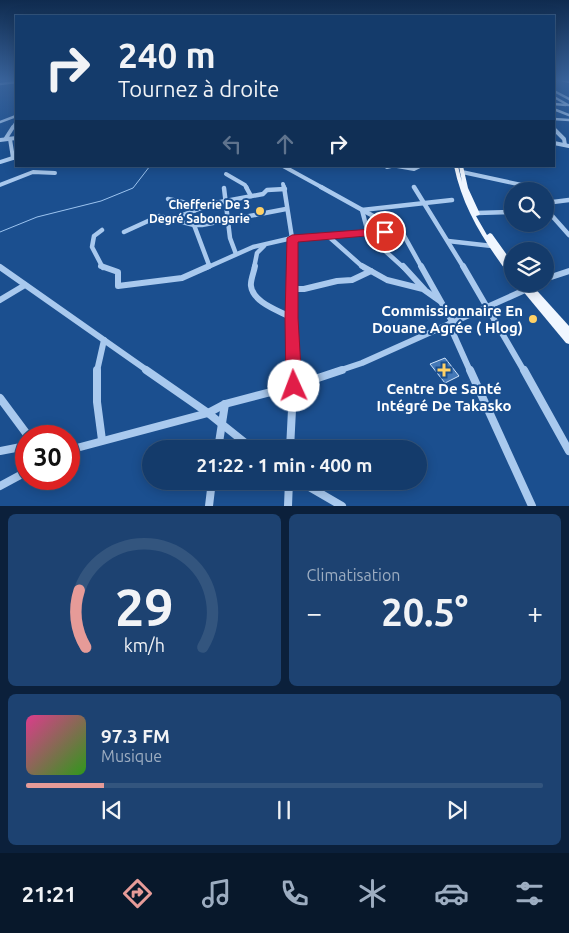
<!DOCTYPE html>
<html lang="fr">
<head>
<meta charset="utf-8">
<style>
  :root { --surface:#143b6b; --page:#1d4271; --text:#f1f3f6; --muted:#9dadc1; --line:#33557e; --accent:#e69b98 }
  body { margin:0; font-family:Ubuntu,sans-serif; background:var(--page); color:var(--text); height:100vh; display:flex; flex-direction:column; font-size:19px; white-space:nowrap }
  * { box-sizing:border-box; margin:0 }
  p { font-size:16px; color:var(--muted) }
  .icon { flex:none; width:28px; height:28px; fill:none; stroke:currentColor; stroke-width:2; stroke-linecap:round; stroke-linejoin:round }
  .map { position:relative; height:506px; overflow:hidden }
  .details { display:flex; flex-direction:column; gap:8px; padding:8px; background:#0b203b; flex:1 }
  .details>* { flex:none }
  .hud { position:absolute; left:15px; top:15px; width:540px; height:152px; border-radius:0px; box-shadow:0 2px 12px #0003,0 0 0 1px var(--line); background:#143b6b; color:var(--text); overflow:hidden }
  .tools { position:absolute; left:504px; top:182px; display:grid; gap:10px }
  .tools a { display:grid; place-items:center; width:50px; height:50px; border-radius:50%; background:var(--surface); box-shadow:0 2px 12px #0003,0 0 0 1px var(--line); font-size:25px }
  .speed { position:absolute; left:15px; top:425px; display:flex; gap:10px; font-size:25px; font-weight:700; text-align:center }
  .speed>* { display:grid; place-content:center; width:65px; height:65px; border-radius:50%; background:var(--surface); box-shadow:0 2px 12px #0003,0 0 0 1px var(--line); line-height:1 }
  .speed .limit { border:8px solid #d22; background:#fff; color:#111 }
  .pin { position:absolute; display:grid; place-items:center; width:42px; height:42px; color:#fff; margin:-21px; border:2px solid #fff; border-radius:50%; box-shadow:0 1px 5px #0007 }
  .me { position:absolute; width:55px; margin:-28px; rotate:358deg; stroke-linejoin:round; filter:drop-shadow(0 0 4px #0008) }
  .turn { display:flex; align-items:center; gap:18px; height:105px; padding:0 20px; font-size:22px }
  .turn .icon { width:65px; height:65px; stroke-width:2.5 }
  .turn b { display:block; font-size:35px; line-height:42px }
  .lanes { display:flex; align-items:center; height:48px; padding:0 20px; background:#0003; justify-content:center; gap:25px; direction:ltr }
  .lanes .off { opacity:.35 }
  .big { font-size:38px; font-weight:600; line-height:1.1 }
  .details .tile { flex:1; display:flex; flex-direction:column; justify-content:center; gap:8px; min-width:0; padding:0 18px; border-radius:8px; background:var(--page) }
  .details .dial { align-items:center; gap:0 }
  .dial svg { height:130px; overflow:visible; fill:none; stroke:var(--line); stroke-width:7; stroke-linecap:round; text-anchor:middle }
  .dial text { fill:var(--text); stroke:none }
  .song { display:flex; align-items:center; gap:15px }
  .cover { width:60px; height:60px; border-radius:8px; background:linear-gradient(135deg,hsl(330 70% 55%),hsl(110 70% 35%)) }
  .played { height:5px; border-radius:2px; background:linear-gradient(90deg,var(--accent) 15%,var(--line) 15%) }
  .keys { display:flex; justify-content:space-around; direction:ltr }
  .heat { display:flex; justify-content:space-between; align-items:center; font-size:28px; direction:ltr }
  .details .tiles { flex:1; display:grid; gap:8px; grid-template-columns:1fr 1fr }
  .tile:last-child { grid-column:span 2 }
  .trip { position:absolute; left:142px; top:440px; width:285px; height:50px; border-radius:25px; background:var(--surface); box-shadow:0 2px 12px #0003,0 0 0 1px var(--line); font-weight:600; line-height:50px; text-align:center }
  .tabs { display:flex; height:80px; justify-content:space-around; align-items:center; background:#08182b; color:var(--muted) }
  .tabs .icon { width:35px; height:35px }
  .tabs .selected { color:var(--accent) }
  .tabs b { font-size:22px; color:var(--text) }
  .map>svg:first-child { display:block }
</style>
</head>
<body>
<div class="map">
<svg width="569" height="506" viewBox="0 0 569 506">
  <rect width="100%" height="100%" fill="#1b4f8f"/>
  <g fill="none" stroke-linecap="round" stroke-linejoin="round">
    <path stroke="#9cc4f0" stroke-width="1" d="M0 232 37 217 101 201 133 188 150 166"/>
  </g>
  <path fill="#4478b7" stroke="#cfe3fa" d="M445 358 459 376 445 383 430 364Z"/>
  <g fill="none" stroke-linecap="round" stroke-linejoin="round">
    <g stroke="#a9c9ee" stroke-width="2.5">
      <path d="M0 84 16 82"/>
      <path d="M554 91 569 99"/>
      <path d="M554 97 568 105"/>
      <path d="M554 104 566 105"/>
      <path d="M556 110 569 115"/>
      <path d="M554 119 569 120"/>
      <path d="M0 122 16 116"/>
      <path d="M12 128 16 122V116"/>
    </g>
    <g stroke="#a9c9ee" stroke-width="4">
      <path d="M554 129 564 139 565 145"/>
      <path d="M0 140 16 138"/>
      <path d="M554 143 569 146"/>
      <path d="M13 158 10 139 6 138 13 127"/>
      <path d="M0 162 16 157"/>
      <path d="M283 166 323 188"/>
      <path d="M397 166 414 169 420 166"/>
      <path d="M387 167 391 166"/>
      <path d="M462 172 522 185 527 188"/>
      <path d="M226 174 245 185 247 188"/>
      <path d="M283 184 284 188"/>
      <path d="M0 185 33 172 55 173"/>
    </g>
    <g stroke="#a9c9ee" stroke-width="4.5">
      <path d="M246 187 251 196"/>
      <path d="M284 187 292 238V268"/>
      <path d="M321 187 402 232 422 268"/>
      <path d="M414 187 464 268"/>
      <path d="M525 187 531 191"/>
      <path d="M224 188 230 238 236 254"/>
      <path d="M168 199 187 203 195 210"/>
      <path d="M545 203 569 200"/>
      <path d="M545 208 569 235"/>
      <path d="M477 213 512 212"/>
      <path d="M172 219 215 203 263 194 267 190 285 189"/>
      <path d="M194 225 209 265"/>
      <path d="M102 230 94 236 92 247 103 268"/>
      <path d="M124 232 159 216 194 225H202L286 209"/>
      <path d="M328 236 364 268"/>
      <path d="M448 241 492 246"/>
      <path d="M206 268 253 247 292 238 401 231"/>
      <path d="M254 268 257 253 264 246"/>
      <path d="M404 268 373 240 368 233 362 210 452 200"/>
    </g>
    <g stroke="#a9c9ee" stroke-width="6">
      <path d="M101 266 118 272V286L182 278 209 266"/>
      <path d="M255 266C254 272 250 281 251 286 253 303 280 311 292 318"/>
      <path d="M292 266 294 371"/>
      <path d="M362 266 387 280 423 289 440 301"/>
      <path d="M403 266 424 289"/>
      <path d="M421 266 453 323"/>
      <path d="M463 266 524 371"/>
      <path d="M0 267 148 371"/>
      <path d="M545 279 569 271"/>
      <path d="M293 289H304L337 281 352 280 371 271"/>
      <path d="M0 300 25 285"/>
      <path d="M449 324 470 371"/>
      <path d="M97 371 104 340"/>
      <path d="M338 371 362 363 525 290"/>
    </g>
    <g stroke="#a9c9ee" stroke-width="8">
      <path d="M97 370V402L102 440"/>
      <path d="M146 370 208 413 253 449"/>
      <path d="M470 370 532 506"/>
      <path d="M524 370 569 451"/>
      <path d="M0 398 26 433 33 436"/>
      <path d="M218 449 225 404"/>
      <path d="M290 449 294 370"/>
      <path d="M69 450 208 413 225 404 294 386 342 370"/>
      <path d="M0 451 26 446"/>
      <path d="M299 481 342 506"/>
      <path d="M0 486 26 472"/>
      <path d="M209 506 212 481"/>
      <path d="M288 506 289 481"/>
    </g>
    <g fill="#f0f6ff" fill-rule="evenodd">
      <path d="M454 166H458L462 182 459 166H463L468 188 480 214 479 215 476 216 487 235 490 233 492 234 512 262V268H511L512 270V276H510C484 241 463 209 454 166Z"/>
      <path d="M517 284H531L569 326V344L566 343Z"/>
    </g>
    <path fill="#fff" fill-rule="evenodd" d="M560 81H569V83Z"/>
  </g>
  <linearGradient id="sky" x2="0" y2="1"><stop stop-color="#0f2b4f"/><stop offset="0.53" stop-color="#39639b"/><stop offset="1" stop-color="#39639b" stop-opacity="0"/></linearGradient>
  <rect width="569" height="152" fill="url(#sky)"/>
  <path fill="#e11d48" stroke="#92132f" d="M385 228 389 229 390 232 389 234 298 242V318L302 386 299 392 294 394 288 392 286 386 285 318 287 238 292 235Z"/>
  <g fill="#ffd166" stroke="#1b4f8f" stroke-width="2">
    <circle cx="260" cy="211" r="5"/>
    <circle cx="533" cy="319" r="5"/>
    <path d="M441.5 362.5h5v5h5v5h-5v5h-5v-5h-5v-5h5z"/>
  </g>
  <g text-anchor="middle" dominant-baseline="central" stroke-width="4" stroke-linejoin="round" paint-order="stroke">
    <g font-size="12" font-weight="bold" fill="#fff" stroke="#1b4f8f" text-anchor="end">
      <text x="250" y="204">Chefferie De 3<tspan x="250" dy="14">Degré Sabongarie</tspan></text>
    </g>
    <g font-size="15" font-weight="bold" fill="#fff" stroke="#1b4f8f" text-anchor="end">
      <text x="523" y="310">Commissionnaire En<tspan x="523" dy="17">Douane Agrée ( Hlog)</tspan></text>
      <text x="444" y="388" text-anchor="middle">Centre De Santé<tspan x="444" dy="17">Intégré De Takasko</tspan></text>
    </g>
  </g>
</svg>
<div class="tools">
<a><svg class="icon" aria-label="search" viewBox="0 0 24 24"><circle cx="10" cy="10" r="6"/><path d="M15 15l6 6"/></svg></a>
<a><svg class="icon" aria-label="layers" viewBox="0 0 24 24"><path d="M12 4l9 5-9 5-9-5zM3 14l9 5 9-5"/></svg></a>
</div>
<div class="speed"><div class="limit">30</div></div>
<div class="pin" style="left:385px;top:232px;background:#d93025"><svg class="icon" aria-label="arrive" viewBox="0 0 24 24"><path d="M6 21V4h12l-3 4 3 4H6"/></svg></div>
<svg class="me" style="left:294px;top:386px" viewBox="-20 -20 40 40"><circle r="19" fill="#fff"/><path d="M0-13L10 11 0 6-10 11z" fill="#e11d48"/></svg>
<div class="trip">21:22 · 1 min · 400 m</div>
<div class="hud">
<div class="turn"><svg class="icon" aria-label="right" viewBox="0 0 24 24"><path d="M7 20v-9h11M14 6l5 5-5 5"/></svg><div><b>240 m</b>Tournez à droite</div></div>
<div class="lanes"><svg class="icon off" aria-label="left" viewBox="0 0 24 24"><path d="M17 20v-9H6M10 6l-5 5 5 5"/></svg><svg class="icon off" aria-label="ahead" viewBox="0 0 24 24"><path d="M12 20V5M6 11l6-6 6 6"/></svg><svg class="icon" aria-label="right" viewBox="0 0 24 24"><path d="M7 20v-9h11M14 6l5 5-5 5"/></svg></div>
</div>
</div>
<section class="details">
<div class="tiles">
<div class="tile dial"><svg viewBox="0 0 100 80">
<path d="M14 69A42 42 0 1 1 86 69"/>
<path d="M14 69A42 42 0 0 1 10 34" stroke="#e69b98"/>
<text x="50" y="56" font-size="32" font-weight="700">29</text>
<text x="50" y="72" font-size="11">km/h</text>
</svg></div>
<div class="tile"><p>Climatisation</p>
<div class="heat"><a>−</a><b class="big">20.5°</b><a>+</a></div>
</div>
<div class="tile">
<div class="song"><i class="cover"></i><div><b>97.3 FM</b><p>Musique</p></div></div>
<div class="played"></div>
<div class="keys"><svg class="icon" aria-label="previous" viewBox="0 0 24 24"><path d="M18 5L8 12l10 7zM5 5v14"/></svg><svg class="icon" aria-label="pause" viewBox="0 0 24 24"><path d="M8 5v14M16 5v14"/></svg><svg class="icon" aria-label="next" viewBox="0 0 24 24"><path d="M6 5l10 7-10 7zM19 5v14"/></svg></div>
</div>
</div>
</section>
<nav class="tabs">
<b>21:21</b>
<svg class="icon selected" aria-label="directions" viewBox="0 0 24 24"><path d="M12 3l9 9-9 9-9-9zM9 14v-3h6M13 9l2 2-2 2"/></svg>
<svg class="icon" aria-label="music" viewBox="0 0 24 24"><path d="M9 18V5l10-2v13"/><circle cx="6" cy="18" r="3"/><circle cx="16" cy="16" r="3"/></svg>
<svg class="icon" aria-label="phone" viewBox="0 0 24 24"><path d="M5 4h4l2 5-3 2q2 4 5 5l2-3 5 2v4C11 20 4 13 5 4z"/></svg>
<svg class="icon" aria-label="climate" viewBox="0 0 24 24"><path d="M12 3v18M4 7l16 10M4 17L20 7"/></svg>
<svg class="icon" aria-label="car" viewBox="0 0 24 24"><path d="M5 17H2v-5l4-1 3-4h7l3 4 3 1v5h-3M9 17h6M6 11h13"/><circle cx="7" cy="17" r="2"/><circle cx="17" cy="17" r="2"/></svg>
<svg class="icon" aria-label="filters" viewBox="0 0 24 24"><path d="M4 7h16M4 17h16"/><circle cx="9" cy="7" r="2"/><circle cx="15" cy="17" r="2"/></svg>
</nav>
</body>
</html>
